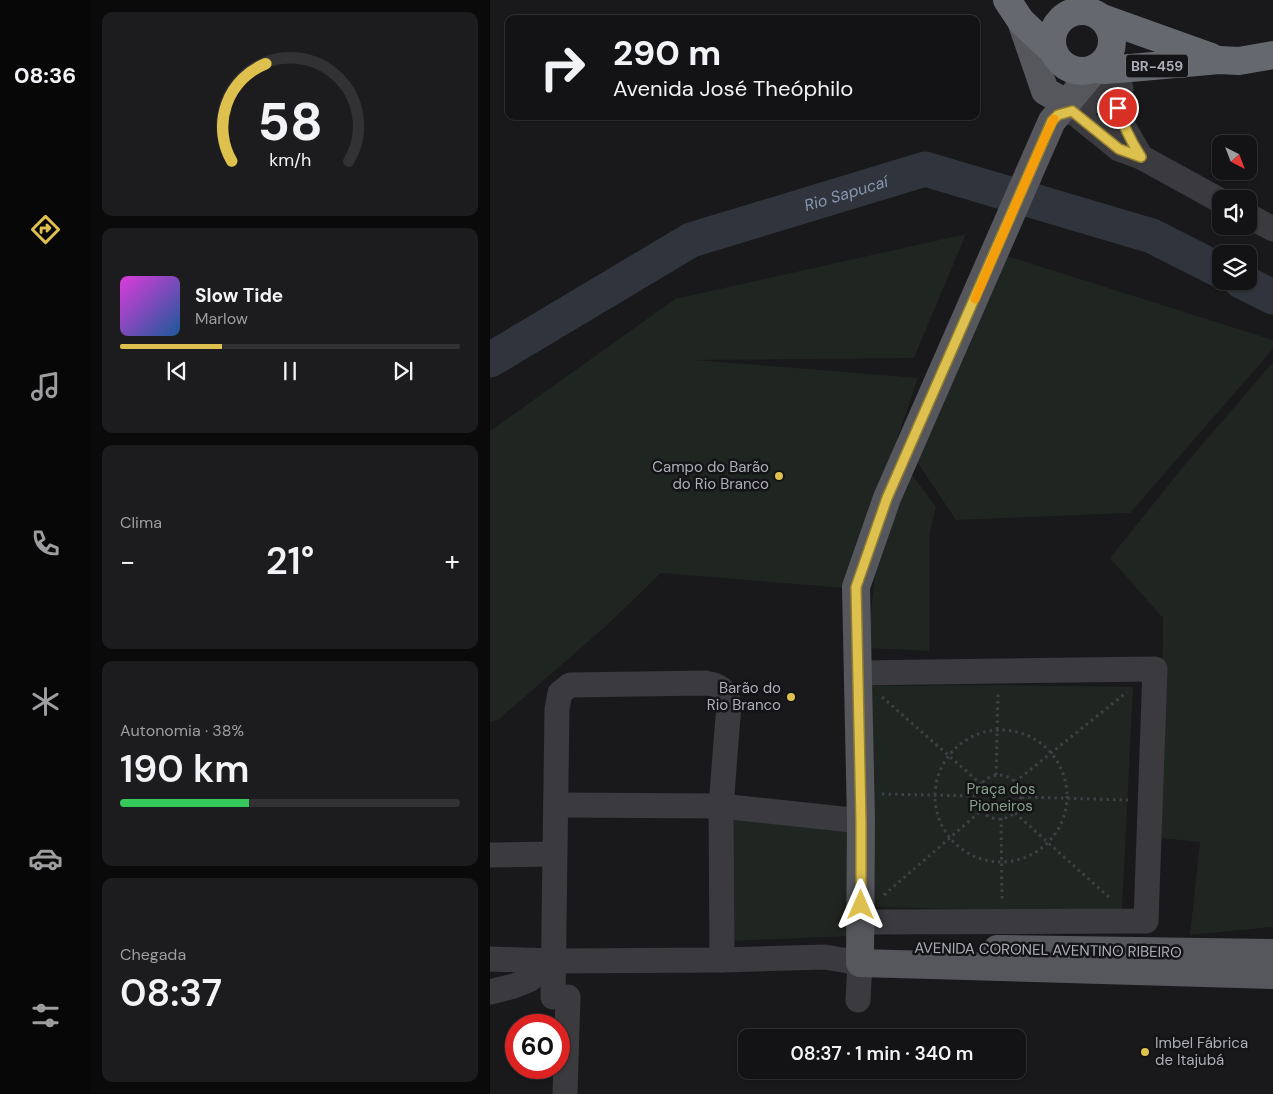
<!DOCTYPE html>
<html lang="pt">
<head>
<meta charset="utf-8">
<style>
  :root { --surface:#131214; --page:#1c1b1d; --text:#f1f3f6; --muted:#9d9ea0; --line:#323234; --accent:#ddc04d }
  body { margin:0; font-family:"DM Sans",sans-serif; background:var(--page); color:var(--text); height:100vh; display:flex; flex-direction:column; font-size:19px; white-space:nowrap }
  * { box-sizing:border-box; margin:0 }
  p { font-size:16px; color:var(--muted) }
  .icon { flex:none; width:28px; height:28px; fill:none; stroke:currentColor; stroke-width:2; stroke-linecap:round; stroke-linejoin:round }
  .map { position:relative; flex:1; overflow:hidden }
  .panel { display:flex; flex-direction:column; gap:12px; padding:12px; background:#0a0a0b; width:400px }
  .panel>* { flex:none }
  .top-card { position:absolute; left:15px; top:15px; width:475px; height:105px; border-radius:10px; box-shadow:0 1px 4px #0004,0 0 0 1px var(--line); background:#131214; color:var(--text); overflow:hidden }
  .needle { width:32px; rotate:138deg }
  .buttons { position:absolute; left:722px; top:135px; display:grid; gap:10px }
  .buttons a { display:grid; place-items:center; width:45px; height:45px; border-radius:10px; background:var(--surface); box-shadow:0 1px 4px #0004,0 0 0 1px var(--line); font-size:25px }
  .speed { position:absolute; left:15px; top:1014px; display:flex; gap:10px; font-size:25px; font-weight:700; text-align:center }
  .speed>* { display:grid; place-content:center; width:65px; height:65px; border-radius:50%; background:var(--surface); box-shadow:0 1px 4px #0004,0 0 0 1px var(--line); line-height:1 }
  .speed .limit { border:8px solid #d22; background:#fff; color:#111 }
  .pin { position:absolute; display:grid; place-items:center; width:42px; height:42px; color:#fff; margin:-21px; border:2px solid #fff; border-radius:50%; box-shadow:0 1px 5px #0007 }
  .me { position:absolute; width:55px; margin:-28px; rotate:0deg; stroke-linejoin:round; filter:drop-shadow(0 0 4px #0008) }
  .turn { display:flex; align-items:center; gap:18px; height:105px; padding:0 25px; font-size:22px }
  .turn .icon { width:65px; height:65px; stroke-width:2.5 }
  .turn b { display:block; font-size:35px; line-height:42px }
  .big { font-size:38px; font-weight:600; line-height:1.1 }
  .panel .card { flex:1; display:flex; flex-direction:column; justify-content:center; gap:8px; min-width:0; padding:0 18px; border-radius:10px; background:var(--page) }
  .panel .dial { align-items:center; gap:0 }
  .dial svg { height:130px; overflow:visible; fill:none; stroke:var(--line); stroke-width:7; stroke-linecap:round; text-anchor:middle }
  .dial text { fill:var(--text); stroke:none }
  .song { display:flex; align-items:center; gap:15px }
  .cover { width:60px; height:60px; border-radius:8px; background:linear-gradient(135deg,hsl(300 70% 55%),hsl(210 70% 35%)) }
  .played { height:5px; border-radius:2px; background:linear-gradient(90deg,var(--accent) 30%,var(--line) 30%) }
  .keys { display:flex; justify-content:space-around; direction:ltr }
  .heat { display:flex; justify-content:space-between; align-items:center; font-size:28px; direction:ltr }
  .charge { height:8px; border-radius:4px; background:linear-gradient(90deg,#34c759 38%,var(--line) 0) }
  .trip { position:absolute; left:248px; top:1029px; width:288px; height:50px; border-radius:10px; background:var(--surface); box-shadow:0 1px 4px #0004,0 0 0 1px var(--line); font-weight:600; line-height:50px; text-align:center }
  main { display:flex; flex:1; min-height:0 }
  .tab-bar { display:flex; flex-direction:column; width:90px; justify-content:space-around; align-items:center; background:#080708; color:var(--muted) }
  .tab-bar .icon { width:35px; height:35px }
  .tab-bar .selected { color:var(--accent) }
  .tab-bar b { font-size:22px; color:var(--text) }
  .map>svg:first-child { display:block }
</style>
</head>
<body>
<main>
<nav class="tab-bar">
<b>08:36</b>
<svg class="icon selected" aria-label="directions" viewBox="0 0 24 24"><path d="M12 3l9 9-9 9-9-9zM9 14v-3h6M13 9l2 2-2 2"/></svg>
<svg class="icon" aria-label="music" viewBox="0 0 24 24"><path d="M9 18V5l10-2v13"/><circle cx="6" cy="18" r="3"/><circle cx="16" cy="16" r="3"/></svg>
<svg class="icon" aria-label="phone" viewBox="0 0 24 24"><path d="M5 4h4l2 5-3 2q2 4 5 5l2-3 5 2v4C11 20 4 13 5 4z"/></svg>
<svg class="icon" aria-label="climate" viewBox="0 0 24 24"><path d="M12 3v18M4 7l16 10M4 17L20 7"/></svg>
<svg class="icon" aria-label="car" viewBox="0 0 24 24"><path d="M5 17H2v-5l4-1 3-4h7l3 4 3 1v5h-3M9 17h6M6 11h13"/><circle cx="7" cy="17" r="2"/><circle cx="17" cy="17" r="2"/></svg>
<svg class="icon" aria-label="filters" viewBox="0 0 24 24"><path d="M4 7h16M4 17h16"/><circle cx="9" cy="7" r="2"/><circle cx="15" cy="17" r="2"/></svg>
</nav>
<section class="panel">
<div class="card dial"><svg viewBox="0 0 100 80">
<path d="M14 69A42 42 0 1 1 86 69"/>
<path d="M14 69A42 42 0 0 1 35 9" stroke="#ddc04d"/>
<text x="50" y="56" font-size="32" font-weight="700">58</text>
<text x="50" y="72" font-size="11">km/h</text>
</svg></div>
<div class="card">
<div class="song"><i class="cover"></i><div><b>Slow Tide</b><p>Marlow</p></div></div>
<div class="played"></div>
<div class="keys"><svg class="icon" aria-label="previous" viewBox="0 0 24 24"><path d="M18 5L8 12l10 7zM5 5v14"/></svg><svg class="icon" aria-label="pause" viewBox="0 0 24 24"><path d="M8 5v14M16 5v14"/></svg><svg class="icon" aria-label="next" viewBox="0 0 24 24"><path d="M6 5l10 7-10 7zM19 5v14"/></svg></div>
</div>
<div class="card"><p>Clima</p>
<div class="heat"><a>−</a><b class="big">21°</b><a>+</a></div>
</div>
<div class="card"><p>Autonomia · 38%</p><b class="big">190 km</b><div class="charge"></div></div>
<div class="card"><p>Chegada</p><b class="big">08:37</b></div>
</section>
<div class="map">
<svg width="783" height="1094" viewBox="0 0 783 1094">
  <rect width="100%" height="100%" fill="#19181a"/>
  <g fill="#1f2521">
    <path d="M476 234 424 358 206 360 428 378 356 588 171 573 115 627 8 720 0 722V431L185 299Z"/>
    <path d="M514 255 783 340V349L640 513 466 520 423 456Z"/>
    <path d="M783 362V927L700 935 710 842 671 838 673 618 620 558 692 468Z"/>
    <path d="M420 472 446 507 439 536V651L377 648 387 555Z"/>
    <path d="M508 685 643 687 632 909 512 910 380 907V686Z"/>
    <path d="M240 807 364 828 360 936 239 941Z"/>
  </g>
  <g fill="none" stroke-linecap="round" stroke-linejoin="round">
    <g stroke="#30353d" stroke-width="35">
      <path d="M751 281 783 297"/>
      <path id="s1" d="M0 360 201 240 435 169 662 236 731 271"/>
    </g>
    <g stroke="#404146" stroke-width="3" stroke-dasharray="2.5 4" stroke-linecap="butt">
      <path d="M392 697 491 784"/>
      <circle cx="511" cy="796" r="66"/>
      <path d="M506 775 508 693"/>
      <circle cx="509" cy="797" r="22"/>
      <path d="M525 782 637 692"/>
      <path d="M392 794 486 796"/>
      <path d="M532 797 638 800"/>
      <path d="M525 813 621 899"/>
      <path d="M511 818 512 900"/>
      <path d="M394 895 492 810"/>
    </g>
    <g stroke="#3a3a3f" stroke-width="25">
      <path d="M613 63 632 124 651 157"/>
      <path d="M576 103 582 111 629 149 651 157 731 201"/>
      <path d="M568 115 582 111 631 88"/>
      <path d="M759 216 783 229"/>
      <path d="M368 673 665 669 656 921 371 922"/>
      <path d="M66 805 231 806 371 821"/>
      <path d="M0 855 64 854"/>
      <path d="M0 959 63 961"/>
      <path d="M0 992 24 986 39 980 63 961 232 960 335 957 370 963 368 1000"/>
      <path d="M63 997 67 709 70 693 80 685 216 683C230 685 237 691 239 704L231 806 232 960"/>
      <path d="M75 1094 78 997"/>
    </g>
    <g stroke="#56575d" stroke-width="28">
      <path d="M531 21 555 91 576 103"/>
      <path d="M605 69 562 121 554 139 397 498 366 587 371 821 370 963 783 975"/>
      <path d="M507 949 783 953"/>
    </g>
    <g stroke="#66686f" stroke-width="28">
      <path d="M517 0 531 21 564 52"/>
      <circle cx="592" cy="41" r="30"/>
      <path d="M612 18 721 57"/>
      <path d="M605 69 615 70 652 67 729 60 749 61 783 55"/>
    </g>
  </g>
  <g fill="none" stroke-linecap="round" stroke-linejoin="round">
    <defs>
      <path id="route" d="M371 905V821L366 587 397 498 562 121 568 115 582 111 629 149 651 157C641 141 633 126 628 108"/>
    </defs>
    <use href="#route" stroke="#907d32" stroke-width="12"/>
    <use href="#route" stroke="#ddc04d" stroke-width="9"/>
    <path stroke="#f59e0b" stroke-width="9" d="M485 299 554 139 564 119"/>
  </g>
  <g fill="#ddc04d" stroke="#141315" stroke-width="2">
    <circle cx="289" cy="476" r="5"/>
    <circle cx="301" cy="697" r="5"/>
    <circle cx="655" cy="1052" r="5"/>
  </g>
  <g text-anchor="middle" dominant-baseline="central" stroke-width="5" stroke-linejoin="round" paint-order="stroke">
    <rect fill="#141315" stroke="#7e8087" stroke-width="1" x="636" y="54.5" width="62" height="23" rx="4"/>
    <g font-size="14" font-weight="bold" fill="#acaeb8">
      <text x="667" y="66">BR-459</text>
    </g>
    <g font-size="15" fill="#acaeb8" stroke="#141315" text-anchor="end">
      <text x="279" y="467">Campo do Barão<tspan x="279" dy="17">do Rio Branco</tspan></text>
      <text x="291" y="688">Barão do<tspan x="291" dy="17">Rio Branco</tspan></text>
      <text x="665" y="1043" text-anchor="start">Imbel Fábrica<tspan x="665" dy="17">de Itajubá</tspan></text>
    </g>
    <g font-size="15" fill="#86a18b" stroke="#141315">
      <text x="511" y="789">Praça dos<tspan x="511" dy="17">Pioneiros</tspan></text>
    </g>
    <g font-size="15" fill="#acaeb8" stroke="#141315">
      <text transform="translate(558 950) rotate(1)">AVENIDA CORONEL AVENTINO RIBEIRO</text>
    </g>
    <g font-size="16" font-style="italic" fill="#8897af" stroke="#141315">
      <text stroke="none"><textPath href="#s1" startOffset="396">Rio Sapucaí</textPath></text>
    </g>
  </g>
</svg>
<div class="buttons">
<a><svg class="needle" viewBox="-14 -14 28 28"><path d="M0-13l5 13h-10z" fill="#e53935"/><path d="M0 13l5-13h-10z" fill="#9d9ea0"/></svg></a>
<a><svg class="icon" aria-label="sound" viewBox="0 0 24 24"><path d="M4 9h4l5-4v14l-5-4H4zM17 9q2 3 0 6"/></svg></a>
<a><svg class="icon" aria-label="layers" viewBox="0 0 24 24"><path d="M12 4l9 5-9 5-9-5zM3 14l9 5 9-5"/></svg></a>
</div>
<div class="speed"><div class="limit">60</div></div>
<div class="pin" style="left:628px;top:108px;background:#d93025"><svg class="icon" aria-label="arrive" viewBox="0 0 24 24"><path d="M6 21V4h12l-3 4 3 4H6"/></svg></div>
<svg class="me" style="left:371px;top:905px" viewBox="-20 -20 40 40"><path d="M0-17L14 15 0 8-14 15z" fill="#ddc04d" stroke="#fff" stroke-width="4"/></svg>
<div class="trip">08:37 · 1 min · 340 m</div>
<div class="top-card">
<div class="turn"><svg class="icon" aria-label="right" viewBox="0 0 24 24"><path d="M7 20v-9h11M14 6l5 5-5 5"/></svg><div><b>290 m</b>Avenida José Theóphilo</div></div>
</div>
</div>
</main>
</body>
</html>
